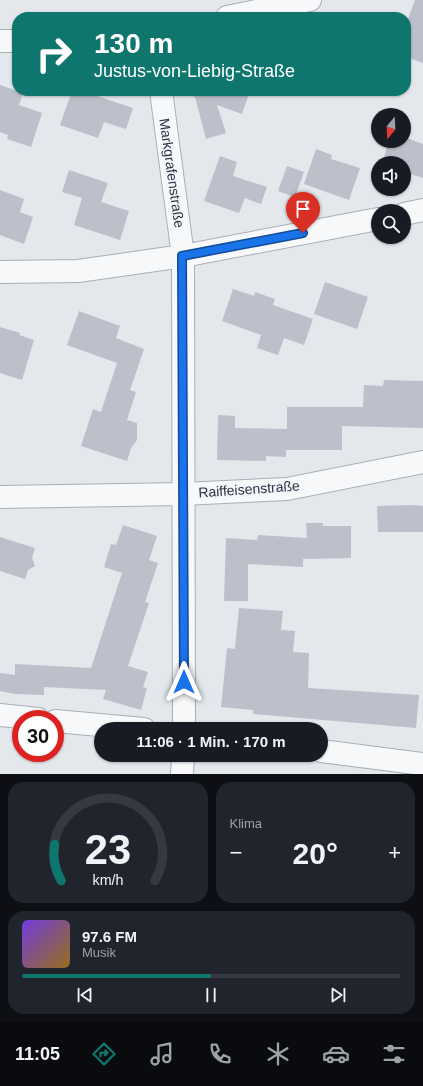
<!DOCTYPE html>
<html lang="de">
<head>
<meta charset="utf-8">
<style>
  :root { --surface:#171b24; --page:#20242c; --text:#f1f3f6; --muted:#9ea1a6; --line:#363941; --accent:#0f766e }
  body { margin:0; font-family:Helvetica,sans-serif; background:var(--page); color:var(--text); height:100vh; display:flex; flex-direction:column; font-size:15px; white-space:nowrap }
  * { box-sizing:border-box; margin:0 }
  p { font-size:13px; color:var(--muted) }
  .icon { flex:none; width:22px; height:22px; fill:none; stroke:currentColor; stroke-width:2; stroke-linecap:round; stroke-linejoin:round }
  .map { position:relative; height:774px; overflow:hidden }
  .details { display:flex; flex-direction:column; gap:8px; padding:8px; background:#0d0f14; flex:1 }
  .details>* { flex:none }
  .banner { position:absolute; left:12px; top:12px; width:399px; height:84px; border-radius:16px; box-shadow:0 1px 3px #0004; background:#0f766e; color:#fff; overflow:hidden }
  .needle { width:26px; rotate:198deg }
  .controls { position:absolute; left:371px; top:108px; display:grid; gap:8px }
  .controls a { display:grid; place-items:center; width:40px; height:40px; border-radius:50%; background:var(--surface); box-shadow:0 1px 3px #0004; font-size:20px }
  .speed { position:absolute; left:12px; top:710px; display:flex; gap:8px; font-size:20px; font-weight:700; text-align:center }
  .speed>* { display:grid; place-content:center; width:52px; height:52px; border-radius:50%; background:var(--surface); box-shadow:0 1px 3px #0004; line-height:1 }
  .speed .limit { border:6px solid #d22; background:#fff; color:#111 }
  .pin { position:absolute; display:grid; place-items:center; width:34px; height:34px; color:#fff; margin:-41px -17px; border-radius:50% 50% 50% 0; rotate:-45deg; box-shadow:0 0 4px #0007 }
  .pin .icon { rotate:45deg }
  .me { position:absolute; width:44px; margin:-22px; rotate:0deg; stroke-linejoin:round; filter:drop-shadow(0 0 3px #0008) }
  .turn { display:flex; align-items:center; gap:14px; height:84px; padding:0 16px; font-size:18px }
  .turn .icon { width:52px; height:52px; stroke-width:2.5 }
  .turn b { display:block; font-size:28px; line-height:34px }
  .big { font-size:30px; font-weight:700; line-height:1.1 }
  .details .widget { flex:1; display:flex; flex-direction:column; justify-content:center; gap:6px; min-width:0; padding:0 14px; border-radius:16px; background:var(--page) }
  .details .dial { align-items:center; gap:0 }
  .dial svg { height:104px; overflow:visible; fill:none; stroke:var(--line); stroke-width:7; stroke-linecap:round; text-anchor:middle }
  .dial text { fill:var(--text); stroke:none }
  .song { display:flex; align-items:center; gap:12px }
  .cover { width:48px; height:48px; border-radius:6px; background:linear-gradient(135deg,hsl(260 70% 55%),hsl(40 70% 35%)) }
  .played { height:4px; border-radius:2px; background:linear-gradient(90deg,var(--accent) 50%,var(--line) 50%) }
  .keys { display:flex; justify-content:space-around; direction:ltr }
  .heat { display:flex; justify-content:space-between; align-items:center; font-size:22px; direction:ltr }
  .details .tiles { flex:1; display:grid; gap:8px; grid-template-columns:1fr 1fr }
  .widget:last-child { grid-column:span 2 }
  .trip { position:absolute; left:94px; top:722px; width:234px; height:40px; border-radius:20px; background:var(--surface); box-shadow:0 1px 3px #0004; font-weight:700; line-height:40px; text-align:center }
  .menu { display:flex; height:64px; justify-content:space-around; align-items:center; background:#090b0e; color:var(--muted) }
  .menu .icon { width:28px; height:28px }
  .menu .selected { color:var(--accent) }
  .menu b { font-size:18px; color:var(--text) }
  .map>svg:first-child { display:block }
</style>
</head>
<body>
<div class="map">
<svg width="423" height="774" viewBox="0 0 423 774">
  <rect width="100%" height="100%" fill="#e4e7ec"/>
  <g fill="#bbc0ca">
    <path d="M415 0H423V63L406 57V25Z"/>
    <path d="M0 85 23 93 19 105 42 113 31 147 7 139 8 135 0 132Z"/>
    <path d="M72 91H95L94 95 133 108 126 129 104 122 98 138 60 125Z"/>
    <path d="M186 91H250L242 114 217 105 226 133 206 139 195 97 185 94Z"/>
    <path d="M404 137 423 144V178L404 172V163H382L389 141H404Z"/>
    <path d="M316 149 332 155 331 159 360 168 349 200 304 184Z"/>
    <path d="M220 156 237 162 233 176 267 187 261 204 245 198 239 213 204 201Z"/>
    <path d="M287 166 304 172 295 197 278 191Z"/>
    <path d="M69 170 108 183 101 202 129 211 120 240 74 225 82 198 62 192Z"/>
    <path d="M0 190 24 199 20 212 33 217 24 244 0 235Z"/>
    <path d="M325 282 368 297 357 329 314 314Z"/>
    <path d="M233 289 254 296 255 292 275 299 273 305 313 319 304 345 284 338 278 355 257 348 261 335 222 321Z"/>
    <path d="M79 311 120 326 116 338 144 349 130 390 136 392 127 420 137 423V440L131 448 127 461 81 446 93 409 101 412 117 363 67 345Z"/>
    <path d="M0 327 20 333 19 335 34 340 22 380 0 373Z"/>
    <path d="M384 380 423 381V428L342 426V450H286V457L266 456V461L217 460 218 415 235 416V428L287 429V407H363L364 385 383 386Z"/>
    <path d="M415 505 423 506V532H378L377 506Z"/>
    <path d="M306 523H323V526H351V558L303 559V567L248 564V601H224L226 538 257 540 258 535 307 538Z"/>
    <path d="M123 525 157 536 149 560 158 563 145 602 149 603 128 666 148 672 143 687 147 688 141 710 103 699 106 690 44 687V695L15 694 0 691V673L15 675V664L91 668 122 573 104 567 111 544 116 545Z"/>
    <path d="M0 537 35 548 32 558 35 566 28 570 25 579 0 571Z"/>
    <path d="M239 608 283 611 281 630 295 631 293 652 309 653 308 688 419 695 416 728 253 714V710L221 707 227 648 235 649Z"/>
  </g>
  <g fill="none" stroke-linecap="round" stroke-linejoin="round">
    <defs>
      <g id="minor">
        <path d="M227 17 310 0"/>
        <path d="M0 41H17"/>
        <path d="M161 91 183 256 184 729"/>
        <path d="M404 214 423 210"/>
        <path d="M0 272 78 271 183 256 378 219"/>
        <path d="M0 497 183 494 287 489 423 462"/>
        <path d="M0 715 38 719"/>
        <path d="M55 721 144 729"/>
        <path d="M321 751 423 764"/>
        <path d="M182 774 183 755"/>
      </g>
    </defs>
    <use href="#minor" stroke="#a9aeb7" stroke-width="24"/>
    <use href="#minor" stroke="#f7f8fa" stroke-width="22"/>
  </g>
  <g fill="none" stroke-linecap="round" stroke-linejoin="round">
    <defs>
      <path id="route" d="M184 682 182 256 303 233"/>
    </defs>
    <use href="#route" stroke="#114b97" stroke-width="10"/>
    <use href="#route" stroke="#1a73e8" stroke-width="7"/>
  </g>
  <g text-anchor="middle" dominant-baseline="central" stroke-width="4" stroke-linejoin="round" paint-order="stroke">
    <g font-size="14" fill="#2b3445" stroke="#f4f6f9">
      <text transform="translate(172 173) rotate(82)">Markgrafenstraße</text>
      <text transform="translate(249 489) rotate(-4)">Raiffeisenstraße</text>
    </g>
  </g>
</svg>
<div class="controls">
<a><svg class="needle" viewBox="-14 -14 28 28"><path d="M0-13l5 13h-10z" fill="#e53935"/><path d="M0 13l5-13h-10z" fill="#9ea1a6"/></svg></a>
<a><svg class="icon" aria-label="sound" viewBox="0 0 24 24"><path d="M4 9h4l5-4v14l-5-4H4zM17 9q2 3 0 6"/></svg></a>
<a><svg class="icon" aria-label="search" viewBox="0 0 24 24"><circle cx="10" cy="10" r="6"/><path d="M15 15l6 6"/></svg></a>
</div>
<div class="speed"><div class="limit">30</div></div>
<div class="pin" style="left:303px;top:233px;background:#d93025"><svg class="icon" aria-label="arrive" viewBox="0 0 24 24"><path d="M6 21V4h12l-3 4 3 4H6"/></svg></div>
<svg class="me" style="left:184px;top:682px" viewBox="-20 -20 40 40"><path d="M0-17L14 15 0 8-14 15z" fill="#1a73e8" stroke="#fff" stroke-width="4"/></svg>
<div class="trip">11:06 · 1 Min. · 170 m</div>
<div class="banner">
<div class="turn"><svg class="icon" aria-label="right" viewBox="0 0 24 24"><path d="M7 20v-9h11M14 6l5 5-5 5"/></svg><div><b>130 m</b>Justus-von-Liebig-Straße</div></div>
</div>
</div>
<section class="details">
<div class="tiles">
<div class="widget dial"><svg viewBox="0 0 100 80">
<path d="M14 69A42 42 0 1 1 86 69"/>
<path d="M14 69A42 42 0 0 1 9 41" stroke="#0f766e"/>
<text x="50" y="56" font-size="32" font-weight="700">23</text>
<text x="50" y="72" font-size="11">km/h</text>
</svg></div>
<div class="widget"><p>Klima</p>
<div class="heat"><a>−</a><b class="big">20°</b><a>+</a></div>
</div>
<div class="widget">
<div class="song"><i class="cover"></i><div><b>97.6 FM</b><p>Musik</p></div></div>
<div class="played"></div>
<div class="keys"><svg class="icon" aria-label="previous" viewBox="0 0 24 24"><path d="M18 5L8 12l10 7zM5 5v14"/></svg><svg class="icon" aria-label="pause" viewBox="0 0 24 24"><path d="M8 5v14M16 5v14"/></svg><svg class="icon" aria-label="next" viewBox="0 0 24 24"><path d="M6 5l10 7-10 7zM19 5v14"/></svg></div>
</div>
</div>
</section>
<nav class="menu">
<b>11:05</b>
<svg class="icon selected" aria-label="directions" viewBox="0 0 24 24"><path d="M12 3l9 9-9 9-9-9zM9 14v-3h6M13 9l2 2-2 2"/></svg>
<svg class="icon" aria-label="music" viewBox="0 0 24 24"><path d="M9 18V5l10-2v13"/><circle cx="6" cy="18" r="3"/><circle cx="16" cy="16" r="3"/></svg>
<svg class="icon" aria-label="phone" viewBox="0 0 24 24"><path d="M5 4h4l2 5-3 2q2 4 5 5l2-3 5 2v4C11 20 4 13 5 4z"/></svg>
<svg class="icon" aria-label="climate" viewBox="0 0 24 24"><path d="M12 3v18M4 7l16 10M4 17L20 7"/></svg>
<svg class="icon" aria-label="car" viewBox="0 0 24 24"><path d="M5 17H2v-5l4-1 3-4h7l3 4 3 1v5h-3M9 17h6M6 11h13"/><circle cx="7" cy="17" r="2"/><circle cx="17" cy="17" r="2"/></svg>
<svg class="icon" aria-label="filters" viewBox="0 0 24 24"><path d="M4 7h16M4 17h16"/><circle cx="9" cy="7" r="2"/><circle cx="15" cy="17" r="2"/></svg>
</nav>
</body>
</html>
